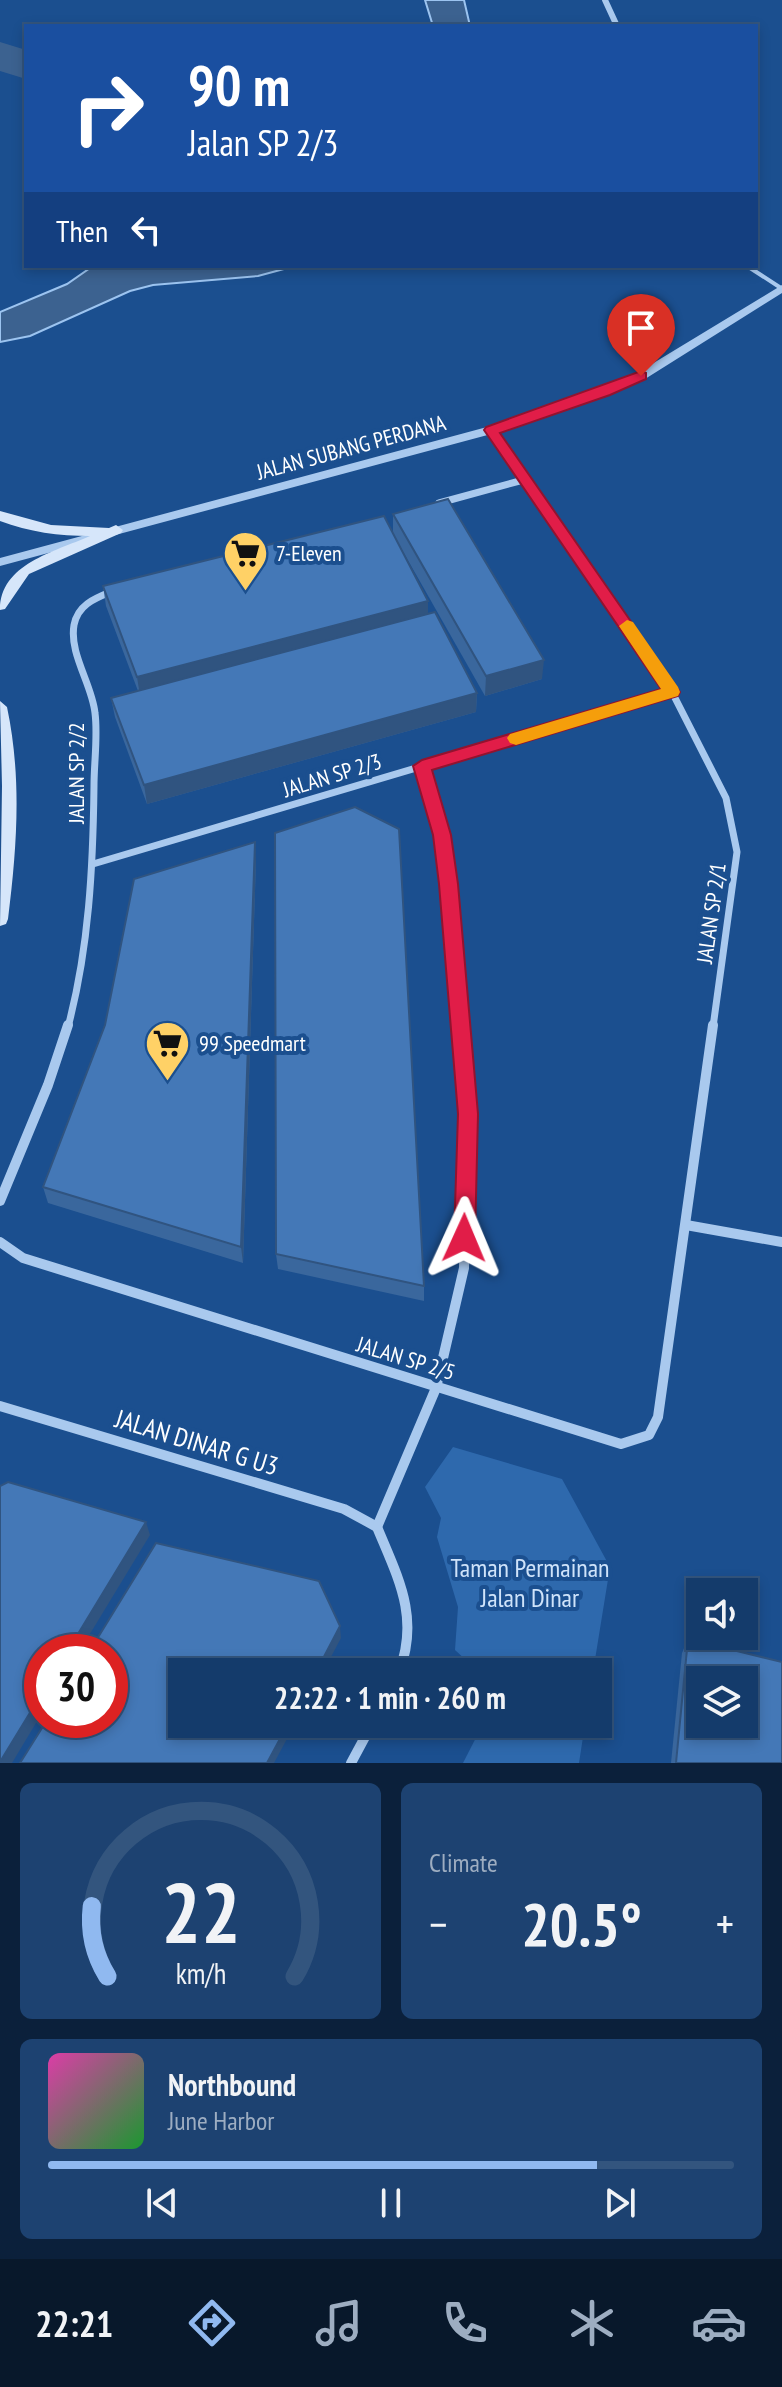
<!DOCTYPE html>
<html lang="en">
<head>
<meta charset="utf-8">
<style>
  :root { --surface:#143b6b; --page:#1d4271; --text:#f1f3f6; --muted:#9dadc1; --line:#33557e; --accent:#90b9f0 }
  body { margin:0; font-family:"PT Sans Narrow",sans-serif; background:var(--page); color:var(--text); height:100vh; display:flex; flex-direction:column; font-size:30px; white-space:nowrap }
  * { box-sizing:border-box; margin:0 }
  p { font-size:26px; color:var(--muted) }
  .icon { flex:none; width:44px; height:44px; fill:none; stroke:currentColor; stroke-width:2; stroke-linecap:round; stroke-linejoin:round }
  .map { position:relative; height:1763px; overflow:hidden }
  .details { display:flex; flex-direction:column; gap:20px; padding:20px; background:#0b203b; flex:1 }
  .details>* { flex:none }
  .top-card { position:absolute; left:24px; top:24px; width:734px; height:244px; border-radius:0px; box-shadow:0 4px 12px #0003,0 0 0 2px var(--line); background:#1a4fa0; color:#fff; overflow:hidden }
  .fabs { position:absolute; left:686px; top:1578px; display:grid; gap:16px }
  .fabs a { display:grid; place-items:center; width:72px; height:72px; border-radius:0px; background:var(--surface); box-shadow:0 4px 12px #0003,0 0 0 2px var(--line); font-size:40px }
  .speed { position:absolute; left:24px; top:1634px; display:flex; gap:16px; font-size:40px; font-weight:700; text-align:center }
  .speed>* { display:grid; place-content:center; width:104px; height:104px; border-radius:50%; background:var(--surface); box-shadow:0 4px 12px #0003,0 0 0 2px var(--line); line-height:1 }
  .speed .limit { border:12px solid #d22; background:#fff; color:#111 }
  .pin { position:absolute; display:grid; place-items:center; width:68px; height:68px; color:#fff; margin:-82px -34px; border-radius:50% 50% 50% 0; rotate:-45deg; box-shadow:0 0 8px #0007 }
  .pin .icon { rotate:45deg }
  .me { position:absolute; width:88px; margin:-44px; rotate:1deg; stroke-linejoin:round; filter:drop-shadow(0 0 6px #0008) }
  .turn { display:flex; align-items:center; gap:28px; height:168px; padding:0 32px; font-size:36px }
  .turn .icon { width:104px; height:104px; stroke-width:2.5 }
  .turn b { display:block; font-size:56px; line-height:68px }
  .then { display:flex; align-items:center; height:76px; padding:0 32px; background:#0003; gap:16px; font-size:30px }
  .big { font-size:60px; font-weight:600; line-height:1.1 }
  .details .card { flex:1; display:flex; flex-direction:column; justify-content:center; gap:12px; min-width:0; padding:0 28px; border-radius:12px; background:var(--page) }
  .details .dial { align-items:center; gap:0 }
  .dial svg { height:208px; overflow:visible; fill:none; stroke:var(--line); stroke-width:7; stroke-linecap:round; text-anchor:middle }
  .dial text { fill:var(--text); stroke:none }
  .song { display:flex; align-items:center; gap:24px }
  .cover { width:96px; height:96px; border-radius:12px; background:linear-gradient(135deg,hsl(320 70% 55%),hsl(130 70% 35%)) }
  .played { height:8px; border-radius:4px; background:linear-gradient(90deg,var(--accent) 80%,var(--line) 80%) }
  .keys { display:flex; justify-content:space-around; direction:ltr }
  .heat { display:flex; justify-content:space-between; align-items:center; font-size:44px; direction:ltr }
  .details .tiles { flex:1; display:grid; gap:20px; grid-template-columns:1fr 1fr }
  .card:last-child { grid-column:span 2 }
  .trip { position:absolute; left:168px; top:1658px; width:444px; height:80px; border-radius:0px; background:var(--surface); box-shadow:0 4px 12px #0003,0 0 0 2px var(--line); font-weight:600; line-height:80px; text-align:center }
  .dock { display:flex; height:128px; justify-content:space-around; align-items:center; background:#08182b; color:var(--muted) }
  .dock .icon { width:56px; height:56px }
  .dock .active { color:var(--accent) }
  .dock b { font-size:36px; color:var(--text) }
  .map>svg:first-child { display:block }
</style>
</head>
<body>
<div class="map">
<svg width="782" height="1763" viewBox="0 0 782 1763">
  <rect width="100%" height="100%" fill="#1b4f8f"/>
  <g fill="#2e69ad">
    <path d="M453 1447 562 1479 610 1567 593 1672H479L455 1650 458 1607 437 1537 441 1518 425 1487Z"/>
    <path d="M483 1724H585L579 1763H463Z"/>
  </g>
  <g fill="#3c6290" stroke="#9cc4f0" stroke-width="2">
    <path d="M425 0H464L470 26H433Z"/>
    <path d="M93 266H295L258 276 153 285 130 291 30 336 0 342V312L67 284Z"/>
  </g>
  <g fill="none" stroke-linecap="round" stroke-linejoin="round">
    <path fill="#3c6290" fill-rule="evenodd" d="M0 42 26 50V79L0 71Z"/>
    <path stroke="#a9c9ee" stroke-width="4" d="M747 266 781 288"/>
    <g stroke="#a9c9ee" stroke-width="6">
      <path d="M605 0 617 26"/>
      <path d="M491 430 505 451"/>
    </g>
    <g stroke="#a9c9ee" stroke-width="7">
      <path d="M504 449 672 692 726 798 737 852 713 1027"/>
      <path d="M439 503 527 479"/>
      <path d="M422 766 442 835 461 1027"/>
      <path d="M93 864 672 692"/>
      <path d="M68 1027C89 948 93 867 94 786 94 762 98 736 95 713 92 684 69 654 74 625 78 604 96 598 113 591"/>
    </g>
    <g stroke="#a9c9ee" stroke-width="10">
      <path d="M0 1201 48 1085 68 1025"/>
      <path d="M686 1225 782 1242"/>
      <path d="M0 1242 23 1258 621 1444 649 1435 658 1417 713 1025"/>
      <path d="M0 1406 344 1509 377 1527"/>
      <path d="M377 1527 436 1388 464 1268 468 1114 461 1025"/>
      <path d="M377 1527C398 1578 420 1617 399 1672"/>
      <path d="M351 1763 372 1724"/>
    </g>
    <path fill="#a9c9ee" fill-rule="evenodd" d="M782 285V293L645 379 609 395 495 433 0 566V558L487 427 601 389 637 373Z"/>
    <g fill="#d6e6fa" fill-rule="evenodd">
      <path d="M0 511 51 525 109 528 116 525 123 530 121 533 29 574 5 609 0 610C0 564 54 552 90 536 59 536 29 532 0 521Z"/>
      <path d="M0 701 7 707C22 778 17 847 8 919L6 924 0 926 2 786Z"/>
    </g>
  </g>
  <g fill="#3a679d">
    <path d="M393 514 542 679 485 696 393 534Z"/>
    <path d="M103 586 428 601V614L477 693 476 712 147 804 115 717 111 698 138 691 106 606Z"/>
    <path d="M256 860 243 1263 48 1203 43 1187Z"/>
    <path d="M276 1254 424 1286V1301L278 1269Z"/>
    <path d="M688 1639 782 1763H671L682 1653Z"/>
  </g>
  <g fill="#305480">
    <path d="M428 601V620L140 696 137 677Z"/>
    <path d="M544 660 542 679 485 696 486 676Z"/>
    <path d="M477 693 476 712 147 804 144 785Z"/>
    <path d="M255 842 256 860 243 1263 241 1247Z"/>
    <path d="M146 1522 150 1535 79 1652H67Z"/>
    <path d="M340 1626 341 1638 323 1672H316Z"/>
    <path d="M42 1693V1713L12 1763H0Z"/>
    <path d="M288 1724H295L274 1763H267Z"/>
  </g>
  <g fill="#4478b7" stroke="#305480" stroke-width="2" fill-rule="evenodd">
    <path d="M448 499 544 660 486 676 393 514Z"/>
    <path d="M384 516 428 601 137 677 103 586Z"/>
    <path d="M435 612 477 693 144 785 111 698Z"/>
    <path d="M355 807 399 829 424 1286 276 1254 275 833Z"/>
    <path d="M255 842 241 1247 43 1187 105 1025 134 879Z"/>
    <path d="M8 1482 146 1522 67 1652H42V1693L0 1762V1486Z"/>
    <path d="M156 1543 319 1581 340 1626 316 1672H182V1724H288L267 1763H20L47 1720H110V1652H89Z"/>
    <path d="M688 1639 782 1662V1763H676ZM700 1680H744V1724H700Z"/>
  </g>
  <path fill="#e11d48" stroke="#92132f" stroke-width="2" d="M641 371 646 373V379L610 395 500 433 680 692 678 696 432 770 451 835 458 884 478 1114 475 1238 472 1244 464 1247 457 1244 454 1238 458 1114 439 884 433 835 413 766 422 760 661 689 484 430 486 427Z"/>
  <path fill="#f59e0b" d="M627 620 633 622 678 687 680 692 678 696 516 745 510 743 507 738 510 734 661 689 619 626Z"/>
  <defs>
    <symbol id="supermarket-pin" viewBox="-11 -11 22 30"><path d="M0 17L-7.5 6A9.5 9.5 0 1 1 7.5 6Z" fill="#ffd166" stroke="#1b4f8f"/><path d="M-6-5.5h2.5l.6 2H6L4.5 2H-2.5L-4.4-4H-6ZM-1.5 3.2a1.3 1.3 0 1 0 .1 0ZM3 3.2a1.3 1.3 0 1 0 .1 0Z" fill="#111"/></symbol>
  </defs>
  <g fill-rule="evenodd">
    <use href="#supermarket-pin" x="220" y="528" width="51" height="69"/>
    <use href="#supermarket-pin" x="142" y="1018" width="51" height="69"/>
  </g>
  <g text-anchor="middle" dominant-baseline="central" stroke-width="8" stroke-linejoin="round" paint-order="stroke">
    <g font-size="22" fill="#fff" stroke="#1b4f8f">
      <text transform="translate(351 447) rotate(-15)">JALAN SUBANG PERDANA</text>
      <text transform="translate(76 773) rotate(-90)">JALAN SP 2/2</text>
      <text transform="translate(332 775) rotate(-17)">JALAN SP 2/3</text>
      <text transform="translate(711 913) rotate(-82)">JALAN SP 2/1</text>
      <text transform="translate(406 1358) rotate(17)">JALAN SP 2/5</text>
    </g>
    <g font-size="22" fill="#fff" stroke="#1b4f8f" text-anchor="start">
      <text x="276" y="553">7-Eleven</text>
      <text x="199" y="1043">99 Speedmart</text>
    </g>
    <g font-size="26" fill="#fff" stroke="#1b4f8f">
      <text transform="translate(197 1442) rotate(17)">JALAN DINAR G U3</text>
    </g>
    <g font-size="26" fill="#cfe3fa" stroke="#1b4f8f">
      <text x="530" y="1567">Taman Permainan<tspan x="530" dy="30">Jalan Dinar</tspan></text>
    </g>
  </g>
</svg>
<div class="fabs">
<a><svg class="icon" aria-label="sound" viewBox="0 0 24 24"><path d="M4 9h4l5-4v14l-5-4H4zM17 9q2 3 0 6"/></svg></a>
<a><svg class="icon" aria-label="layers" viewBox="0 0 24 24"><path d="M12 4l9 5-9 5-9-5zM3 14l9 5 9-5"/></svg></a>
</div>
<div class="speed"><div class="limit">30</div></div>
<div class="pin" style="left:641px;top:376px;background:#d93025"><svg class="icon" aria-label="arrive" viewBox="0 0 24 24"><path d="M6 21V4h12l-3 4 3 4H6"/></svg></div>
<svg class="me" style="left:464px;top:1238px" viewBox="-20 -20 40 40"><path d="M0-17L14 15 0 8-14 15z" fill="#e11d48" stroke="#fff" stroke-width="4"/></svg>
<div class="trip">22:22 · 1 min · 260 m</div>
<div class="top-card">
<div class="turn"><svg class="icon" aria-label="right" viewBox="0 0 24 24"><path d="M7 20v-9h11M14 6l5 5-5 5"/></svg><div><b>90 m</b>Jalan SP 2/3</div></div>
<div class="then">Then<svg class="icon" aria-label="left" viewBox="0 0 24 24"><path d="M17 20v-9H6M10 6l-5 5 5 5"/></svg></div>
</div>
</div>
<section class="details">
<div class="tiles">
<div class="card dial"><svg viewBox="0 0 100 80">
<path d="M14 69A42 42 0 1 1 86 69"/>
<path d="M14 69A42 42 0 0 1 8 42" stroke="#90b9f0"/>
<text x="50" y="56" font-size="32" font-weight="700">22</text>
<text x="50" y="72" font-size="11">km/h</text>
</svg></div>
<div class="card"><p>Climate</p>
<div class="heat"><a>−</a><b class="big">20.5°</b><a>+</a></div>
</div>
<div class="card">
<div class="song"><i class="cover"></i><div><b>Northbound</b><p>June Harbor</p></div></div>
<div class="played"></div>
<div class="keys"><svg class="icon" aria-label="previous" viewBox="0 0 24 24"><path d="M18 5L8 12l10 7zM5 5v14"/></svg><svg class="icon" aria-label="pause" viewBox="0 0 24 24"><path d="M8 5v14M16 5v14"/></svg><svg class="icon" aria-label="next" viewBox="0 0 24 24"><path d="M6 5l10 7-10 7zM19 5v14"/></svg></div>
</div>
</div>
</section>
<nav class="dock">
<b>22:21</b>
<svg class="icon active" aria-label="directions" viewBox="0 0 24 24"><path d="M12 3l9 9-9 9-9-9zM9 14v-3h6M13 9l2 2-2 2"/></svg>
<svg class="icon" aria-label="music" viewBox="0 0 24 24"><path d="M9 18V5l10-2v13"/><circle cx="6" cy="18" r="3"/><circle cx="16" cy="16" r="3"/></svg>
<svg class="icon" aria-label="phone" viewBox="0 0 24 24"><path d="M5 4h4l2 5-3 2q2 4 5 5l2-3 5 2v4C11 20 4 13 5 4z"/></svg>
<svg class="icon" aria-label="climate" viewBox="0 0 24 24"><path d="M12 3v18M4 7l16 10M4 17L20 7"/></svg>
<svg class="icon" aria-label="car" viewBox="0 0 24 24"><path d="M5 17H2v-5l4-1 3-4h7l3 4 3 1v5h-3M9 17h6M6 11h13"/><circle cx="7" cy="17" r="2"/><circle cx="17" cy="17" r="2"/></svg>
</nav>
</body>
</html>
